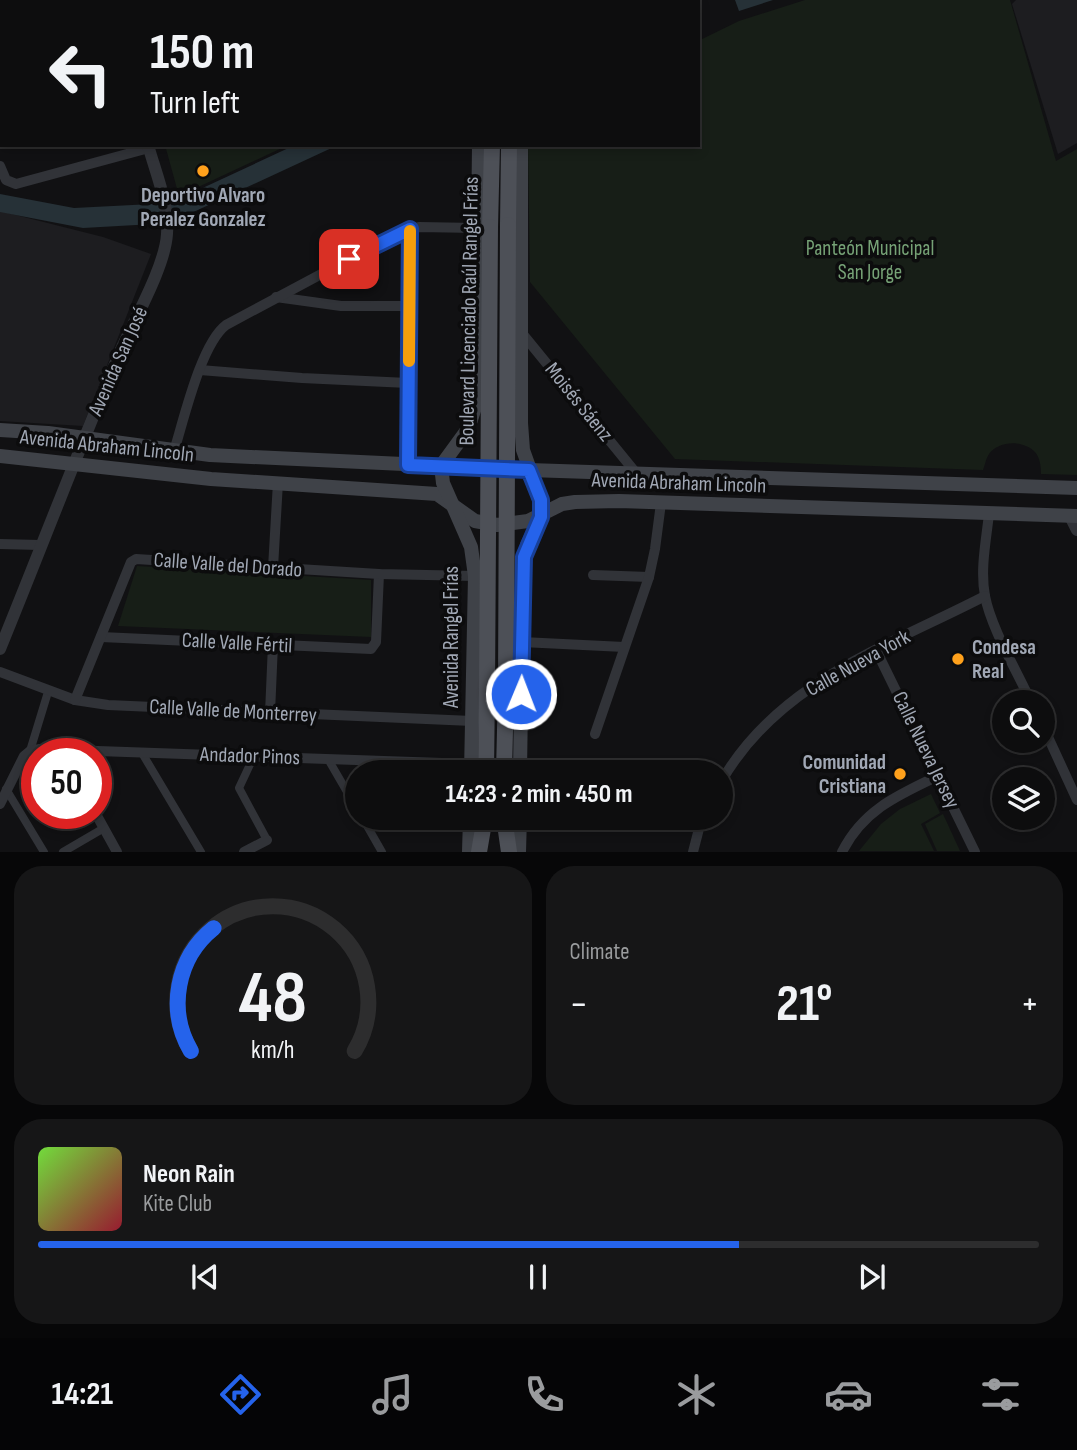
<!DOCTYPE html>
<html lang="en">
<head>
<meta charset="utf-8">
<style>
  :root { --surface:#0d0d0e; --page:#161617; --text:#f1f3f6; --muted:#9a9c9e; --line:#2d2d2e; --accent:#2563eb }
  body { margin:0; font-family:"Sofia Sans Condensed",sans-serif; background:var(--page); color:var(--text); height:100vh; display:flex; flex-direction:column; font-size:26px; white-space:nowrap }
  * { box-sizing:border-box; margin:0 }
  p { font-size:23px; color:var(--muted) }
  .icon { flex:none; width:38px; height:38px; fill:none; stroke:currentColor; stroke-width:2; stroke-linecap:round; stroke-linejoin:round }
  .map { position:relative; height:852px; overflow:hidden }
  .side { display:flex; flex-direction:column; gap:14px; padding:14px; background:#070708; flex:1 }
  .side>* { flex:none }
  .guide { position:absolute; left:0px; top:0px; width:700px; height:147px; box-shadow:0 4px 10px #0003,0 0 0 2px var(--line); background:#0d0d0e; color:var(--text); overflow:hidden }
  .controls { position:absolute; left:992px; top:690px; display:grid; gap:14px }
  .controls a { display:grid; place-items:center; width:63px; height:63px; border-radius:50%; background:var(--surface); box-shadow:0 4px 10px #0003,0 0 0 2px var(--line); font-size:35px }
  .speed { position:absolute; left:21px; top:738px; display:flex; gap:14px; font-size:35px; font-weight:700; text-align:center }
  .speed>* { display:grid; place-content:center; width:91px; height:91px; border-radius:50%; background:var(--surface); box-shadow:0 4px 10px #0003,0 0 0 2px var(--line); line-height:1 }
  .speed .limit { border:10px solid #d22; background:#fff; color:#111 }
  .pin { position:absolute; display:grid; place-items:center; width:60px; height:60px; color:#fff; margin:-30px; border-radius:14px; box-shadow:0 4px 10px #0006 }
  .me { position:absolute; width:77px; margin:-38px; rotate:1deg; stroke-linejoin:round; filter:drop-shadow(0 0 5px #0008) }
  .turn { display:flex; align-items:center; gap:24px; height:147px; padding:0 35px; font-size:32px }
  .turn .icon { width:91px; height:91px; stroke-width:2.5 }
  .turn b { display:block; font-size:49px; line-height:60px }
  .big { font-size:52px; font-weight:700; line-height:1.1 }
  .side .widget { flex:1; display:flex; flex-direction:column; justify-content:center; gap:10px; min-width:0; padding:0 24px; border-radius:28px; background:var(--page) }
  .side .dial { align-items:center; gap:0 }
  .dial svg { height:182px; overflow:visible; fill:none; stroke:var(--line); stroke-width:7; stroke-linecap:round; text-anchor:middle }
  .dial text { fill:var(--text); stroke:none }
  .song { display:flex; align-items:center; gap:21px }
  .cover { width:84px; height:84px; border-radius:10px; background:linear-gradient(135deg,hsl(100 70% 55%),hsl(350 70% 35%)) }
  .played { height:7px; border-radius:4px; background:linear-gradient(90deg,var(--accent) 70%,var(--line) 70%) }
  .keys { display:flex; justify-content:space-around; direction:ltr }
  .heat { display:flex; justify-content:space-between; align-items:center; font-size:38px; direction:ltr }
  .side .tiles { flex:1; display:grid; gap:14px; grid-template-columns:1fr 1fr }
  .widget:last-child { grid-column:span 2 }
  .trip { position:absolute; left:345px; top:760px; width:388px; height:70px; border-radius:35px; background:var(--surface); box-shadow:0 4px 10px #0003,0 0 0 2px var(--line); font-weight:700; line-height:70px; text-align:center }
  .menu { display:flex; height:112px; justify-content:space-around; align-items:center; background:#050506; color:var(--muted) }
  .menu .icon { width:49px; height:49px }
  .menu .selected { color:var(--accent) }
  .menu b { font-size:32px; color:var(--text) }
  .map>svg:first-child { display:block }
</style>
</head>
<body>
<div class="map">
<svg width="1077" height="852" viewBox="0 0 1077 852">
  <rect width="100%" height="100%" fill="#111113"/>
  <g fill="#1d1d20">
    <path d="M1016 0H1077V143L1058 154 1012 4Z"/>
    <path d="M0 211 103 237 151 254 83 426 0 421Z"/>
  </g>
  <g fill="#171e17">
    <path d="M124 0H480L125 2Z"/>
    <path d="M805 0H1010L1056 161 1077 149V475L1041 474C1041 466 1040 458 1035 452 1024 440 999 440 989 454 986 458 985 465 983 470L675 459 530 282 528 145H698V41L739 21Z"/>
    <path d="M165 145H288L179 196Z"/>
    <path d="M137 566 371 580V637L118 626Z"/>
    <path d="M931 794 940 813 921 824 934 851H859L881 824 900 809Z"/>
    <path d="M943 814 960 851H937L925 824Z"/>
  </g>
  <g fill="#263137">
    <path d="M735 0H773L739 11Z"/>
    <path d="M295 145H338L187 215 154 224 83 228 0 212V194L74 208 152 204 181 198Z"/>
  </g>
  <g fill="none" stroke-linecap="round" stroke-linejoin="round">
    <g stroke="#313338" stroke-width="8">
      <path d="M30 751 48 692"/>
      <path d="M142 753 201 852"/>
      <path d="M254 756 239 788 267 840"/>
      <path d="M328 759 357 809"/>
      <path d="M6 789 44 852"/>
      <path d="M362 817 382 852"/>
      <path d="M63 852 104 828"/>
    </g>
    <g stroke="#313338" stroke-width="10">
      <path d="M0 61 2 60"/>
      <path d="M0 122H2"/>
      <path d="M0 166 6 180 16 184 149 148"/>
      <path d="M276 297 341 306H409"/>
      <path d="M521 332 636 473"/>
      <path d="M200 370 302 378 408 383"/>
      <path d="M174 451C184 419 201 344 226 325L398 233 419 227 477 228"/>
      <path d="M408 465 410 229"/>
      <path d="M989 514C986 541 980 570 985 596 991 628 1017 671 1031 702"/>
      <path d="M0 544 40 545"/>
      <path d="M273 568 278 482"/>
      <path d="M593 575 649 577"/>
      <path d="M101 637 371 649 376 642 379 574"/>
      <path d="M522 642 624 647"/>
      <path d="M876 650 975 852"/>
      <path d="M0 672 75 700 108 705 472 721"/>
      <path d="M75 700 131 562 136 559 379 574 475 576"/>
      <path d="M270 713 273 644"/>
      <path d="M1043 726 1077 800"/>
      <path d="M595 734 649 577 655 549 661 503"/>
      <path d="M721 782C778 682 888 646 985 596"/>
      <path d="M0 804 24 756 30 751 40 749 471 764"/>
      <path d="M96 814 117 852"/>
      <path d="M244 852 267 840"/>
      <path d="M693 852 702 817"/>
      <path d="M842 852C863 810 898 795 938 776"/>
    </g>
    <g stroke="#313338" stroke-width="12">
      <path d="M107 0V2"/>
      <path d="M1070 516 1077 530"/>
      <path d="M0 649C40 551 78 451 120 352 134 320 165 267 167 234 169 203 156 174 148 145"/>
    </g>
    <g stroke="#3f4248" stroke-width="14">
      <path d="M0 430 48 433 210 455 529 470 1077 488"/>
      <path d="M0 456 211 479 437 494 475 521 497 525 528 521 562 504 575 502 619 501 1077 516"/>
      <path d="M441 466 468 429 476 404 479 145"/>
      <path d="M441 466 443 483 471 547 475 576 471 772"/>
      <path d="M520 772 523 569 527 545 541 517V500L523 450 521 423V145"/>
      <path d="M469 852 470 817"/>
      <path d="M519 852 520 817"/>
    </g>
    <g stroke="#4d5057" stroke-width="16">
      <path d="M491 0V2"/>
      <path d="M512 2V0"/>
      <path d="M508 225 509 145"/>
      <path d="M490 227 492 145"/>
      <path d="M486 772 487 688"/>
      <path d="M504 772 506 688"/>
      <path d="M504 817 509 852"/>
      <path d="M479 852 485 817"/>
    </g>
    <g stroke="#4d5057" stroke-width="16">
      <path d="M487 688 490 227"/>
      <path d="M506 688 508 225"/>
    </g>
  </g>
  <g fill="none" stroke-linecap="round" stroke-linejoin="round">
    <defs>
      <path id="route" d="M349 259 410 229 408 465 529 470 541 500V517L524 557 521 694"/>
    </defs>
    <use href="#route" stroke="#184099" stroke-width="18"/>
    <use href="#route" stroke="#2563eb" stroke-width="12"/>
    <path stroke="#f59e0b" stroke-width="12" d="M409 361 410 231"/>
  </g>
  <g fill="#ffa11c" stroke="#0c0c0d" stroke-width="2.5">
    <circle cx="203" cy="171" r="7"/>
    <circle cx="958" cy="659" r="7"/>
    <circle cx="900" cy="774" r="7"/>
  </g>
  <g text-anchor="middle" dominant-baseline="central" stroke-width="7" stroke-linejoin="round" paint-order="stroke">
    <g font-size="21" font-weight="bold" fill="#a1a8b5" stroke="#0c0c0d">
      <text x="203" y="195">Deportivo Alvaro<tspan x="203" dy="24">Peralez Gonzalez</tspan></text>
      <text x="972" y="647" text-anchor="start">Condesa<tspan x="972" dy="24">Real</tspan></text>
      <text x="886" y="762" text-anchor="end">Comunidad<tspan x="886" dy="24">Cristiana</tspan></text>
    </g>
    <g font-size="21" fill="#76a276" stroke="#0c0c0d">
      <text x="870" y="248">Panteón Municipal<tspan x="870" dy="24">San Jorge</tspan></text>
    </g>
    <g font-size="21" fill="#a1a8b5" stroke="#0c0c0d">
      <text transform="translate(469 311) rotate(-89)">Boulevard Licenciado Raúl Rangel Frías</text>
      <text transform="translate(118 361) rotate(-66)">Avenida San José</text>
      <text transform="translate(579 402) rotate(51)">Moisés Sáenz</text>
      <text transform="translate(107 446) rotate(6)">Avenida Abraham Lincoln</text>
      <text transform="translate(679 483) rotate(2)">Avenida Abraham Lincoln</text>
      <text transform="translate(228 565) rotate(4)">Calle Valle del Dorado</text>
      <text transform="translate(451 637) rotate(-90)">Avenida Rangel Frías</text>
      <text transform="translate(237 643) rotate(3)">Calle Valle Fértil</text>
      <text transform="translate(858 663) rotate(-29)">Calle Nueva York</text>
      <text transform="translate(233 711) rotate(3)">Calle Valle de Monterrey</text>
      <text transform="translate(926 750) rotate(64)">Calle Nueva Jersey</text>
      <text transform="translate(250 756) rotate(2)">Andador Pinos</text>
    </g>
  </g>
</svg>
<div class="controls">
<a><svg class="icon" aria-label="search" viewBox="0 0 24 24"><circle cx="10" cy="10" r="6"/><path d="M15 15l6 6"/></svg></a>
<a><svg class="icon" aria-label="layers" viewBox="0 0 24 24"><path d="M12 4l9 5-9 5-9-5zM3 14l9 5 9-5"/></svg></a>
</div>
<div class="speed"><div class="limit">50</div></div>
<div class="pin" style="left:349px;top:259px;background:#d93025"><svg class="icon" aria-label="arrive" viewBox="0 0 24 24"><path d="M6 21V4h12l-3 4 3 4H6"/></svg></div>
<svg class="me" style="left:521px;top:694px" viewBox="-20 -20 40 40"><circle r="17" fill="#2563eb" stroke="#fff" stroke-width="3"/><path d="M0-11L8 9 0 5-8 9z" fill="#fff"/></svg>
<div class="trip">14:23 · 2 min · 450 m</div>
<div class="guide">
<div class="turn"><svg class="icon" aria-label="left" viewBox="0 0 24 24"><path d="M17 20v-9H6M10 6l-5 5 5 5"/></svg><div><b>150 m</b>Turn left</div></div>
</div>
</div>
<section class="side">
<div class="tiles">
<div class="widget dial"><svg viewBox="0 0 100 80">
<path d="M14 69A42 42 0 1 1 86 69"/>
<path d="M14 69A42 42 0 0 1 24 15" stroke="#2563eb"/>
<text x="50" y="56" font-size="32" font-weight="700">48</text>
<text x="50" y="72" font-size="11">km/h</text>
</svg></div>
<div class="widget"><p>Climate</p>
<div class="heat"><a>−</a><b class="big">21°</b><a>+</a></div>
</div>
<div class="widget">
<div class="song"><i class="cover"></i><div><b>Neon Rain</b><p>Kite Club</p></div></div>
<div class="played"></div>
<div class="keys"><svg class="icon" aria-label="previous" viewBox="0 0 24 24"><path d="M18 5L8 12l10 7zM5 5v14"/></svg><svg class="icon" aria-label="pause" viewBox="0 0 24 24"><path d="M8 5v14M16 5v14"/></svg><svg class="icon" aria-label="next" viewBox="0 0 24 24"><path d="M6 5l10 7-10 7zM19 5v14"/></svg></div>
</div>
</div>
</section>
<nav class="menu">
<b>14:21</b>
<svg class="icon selected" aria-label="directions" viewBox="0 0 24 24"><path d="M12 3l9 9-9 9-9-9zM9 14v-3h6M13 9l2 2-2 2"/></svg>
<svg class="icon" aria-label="music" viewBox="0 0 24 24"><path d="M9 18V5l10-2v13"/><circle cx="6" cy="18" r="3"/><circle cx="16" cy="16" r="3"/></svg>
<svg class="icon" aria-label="phone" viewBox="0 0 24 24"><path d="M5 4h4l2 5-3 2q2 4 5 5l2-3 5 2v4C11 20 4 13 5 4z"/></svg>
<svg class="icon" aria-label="climate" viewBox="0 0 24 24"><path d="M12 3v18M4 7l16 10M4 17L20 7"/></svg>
<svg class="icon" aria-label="car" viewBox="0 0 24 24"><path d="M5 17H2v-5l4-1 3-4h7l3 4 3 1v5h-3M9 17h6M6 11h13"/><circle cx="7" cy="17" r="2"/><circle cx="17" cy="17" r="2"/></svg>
<svg class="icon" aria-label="filters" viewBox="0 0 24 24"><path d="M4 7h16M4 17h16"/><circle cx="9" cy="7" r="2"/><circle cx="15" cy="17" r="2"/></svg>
</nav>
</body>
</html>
